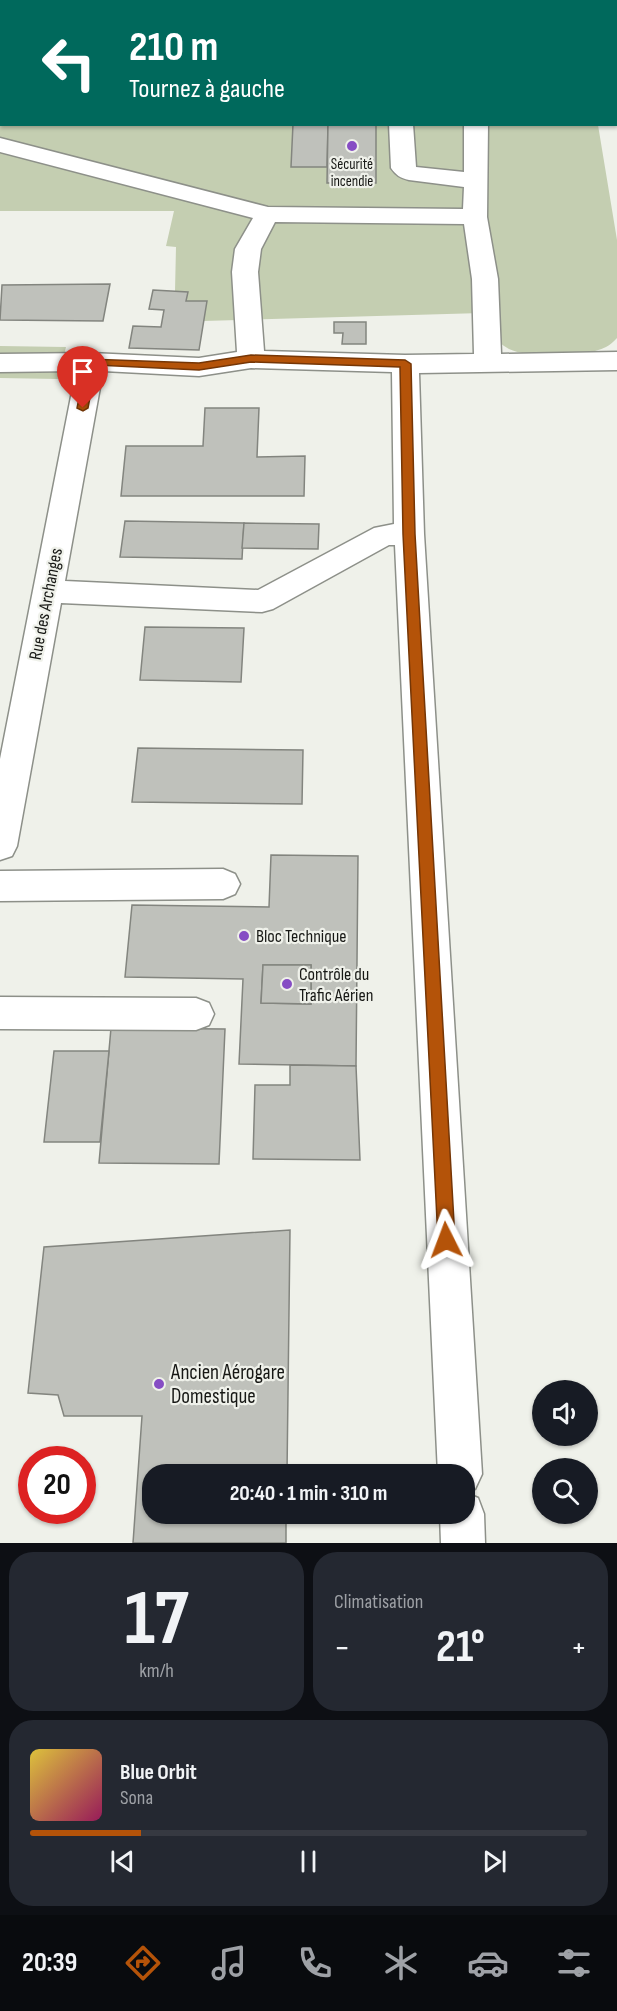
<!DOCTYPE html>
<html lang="fr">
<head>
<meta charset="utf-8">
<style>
  :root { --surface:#171b24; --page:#242831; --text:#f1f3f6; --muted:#9ea1a6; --line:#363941; --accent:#b45309 }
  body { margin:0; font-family:"Sofia Sans Condensed",sans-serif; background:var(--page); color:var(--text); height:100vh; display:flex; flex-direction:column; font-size:22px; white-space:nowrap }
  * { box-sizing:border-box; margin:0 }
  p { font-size:20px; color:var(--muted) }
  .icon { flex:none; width:33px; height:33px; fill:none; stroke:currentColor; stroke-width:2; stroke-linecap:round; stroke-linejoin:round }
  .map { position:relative; height:1543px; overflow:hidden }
  .sheet { display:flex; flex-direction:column; gap:9px; padding:9px; background:#0d0f14; flex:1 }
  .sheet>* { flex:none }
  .guide { position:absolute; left:0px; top:0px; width:618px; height:126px; box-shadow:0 2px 4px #0004; background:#00695c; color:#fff; overflow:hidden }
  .buttons { position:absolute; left:532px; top:1380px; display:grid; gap:12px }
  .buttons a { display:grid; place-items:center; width:66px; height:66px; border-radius:50%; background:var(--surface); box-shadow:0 2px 4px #0004; font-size:30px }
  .speed { position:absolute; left:18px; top:1446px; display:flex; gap:12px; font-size:30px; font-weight:700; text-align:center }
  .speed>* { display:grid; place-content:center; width:78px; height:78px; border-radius:50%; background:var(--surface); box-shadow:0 2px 4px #0004; line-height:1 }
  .speed .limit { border:9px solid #d22; background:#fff; color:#111 }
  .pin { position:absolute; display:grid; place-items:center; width:51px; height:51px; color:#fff; margin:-62px -26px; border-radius:50% 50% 50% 0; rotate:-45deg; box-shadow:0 0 6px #0007 }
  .pin .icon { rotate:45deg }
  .me { position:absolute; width:66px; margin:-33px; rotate:357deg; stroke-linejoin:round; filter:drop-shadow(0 0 4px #0008) }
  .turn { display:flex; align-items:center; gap:21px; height:126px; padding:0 30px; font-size:27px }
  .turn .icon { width:78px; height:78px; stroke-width:2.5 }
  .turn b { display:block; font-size:42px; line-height:51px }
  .big { font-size:45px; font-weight:700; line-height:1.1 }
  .sheet .card { flex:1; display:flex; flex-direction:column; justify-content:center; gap:9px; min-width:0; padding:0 21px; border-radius:24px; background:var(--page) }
  .sheet .dial { align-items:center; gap:0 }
  .dial b { font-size:78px; line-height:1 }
  .song { display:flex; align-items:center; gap:18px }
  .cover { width:72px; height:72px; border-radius:9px; background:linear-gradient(135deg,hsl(50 70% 55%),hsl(330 70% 35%)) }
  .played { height:6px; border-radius:3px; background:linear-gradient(90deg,var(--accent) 20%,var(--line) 20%) }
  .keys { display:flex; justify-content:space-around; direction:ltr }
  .heat { display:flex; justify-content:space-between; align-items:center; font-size:33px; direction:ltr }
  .sheet .tiles { flex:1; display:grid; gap:9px; grid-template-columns:1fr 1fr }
  .card:last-child { grid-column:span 2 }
  .trip { position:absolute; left:142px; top:1464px; width:333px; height:60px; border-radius:24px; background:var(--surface); box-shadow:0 2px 4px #0004; font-weight:700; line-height:60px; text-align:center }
  .tab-bar { display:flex; height:96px; justify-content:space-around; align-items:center; background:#090b0e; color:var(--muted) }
  .tab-bar .icon { width:42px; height:42px }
  .tab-bar .current { color:var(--accent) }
  .tab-bar b { font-size:27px; color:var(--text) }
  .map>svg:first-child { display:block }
</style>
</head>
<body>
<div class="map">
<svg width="617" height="1543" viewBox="0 0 617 1543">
  <rect width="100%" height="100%" fill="#eff1ea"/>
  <g fill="#c4ceb1">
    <path d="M28 0H577V1L28 2Z"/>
    <path d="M0 28 2 124 598 125 617 240V338C614 341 610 345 606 347 586 357 530 359 509 349 494 341 487 328 482 313L203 321 206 302 186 301 187 292 175 291 176 247 166 246 174 211H0Z"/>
    <path d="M0 346 66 347 58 379 0 378Z"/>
  </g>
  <g fill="#bfc1bb" stroke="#83857f" stroke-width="1.5" fill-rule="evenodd">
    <path d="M0 0H28L2 2V28Z"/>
    <path d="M293 124H328L327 167H291Z"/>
    <path d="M328 124H376V183H327Z"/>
    <path d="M110 284 103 321 0 320 2 285Z"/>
    <path d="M153 290 188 292 186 301H207L199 350 129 348 133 326 161 327 164 310 149 309Z"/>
    <path d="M334 322H366V344H342L343 333H334Z"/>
    <path d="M205 408H259L257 457 305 456 304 496H121L126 446H203Z"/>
    <path d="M125 521 244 523 242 559 120 557Z"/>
    <path d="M244 523 319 524 318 549 242 548Z"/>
    <path d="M145 627 244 628 241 682 140 680Z"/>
    <path d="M138 748 303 750 302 804 132 802Z"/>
    <path d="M271 855 358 856 356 1066 239 1064 243 979 125 977 132 905 269 907ZM263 965H311V1004L261 1003Z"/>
    <path d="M263 965H311V1004L261 1003Z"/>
    <path d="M111 1028 225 1029 219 1164 99 1163Z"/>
    <path d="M54 1051H109L100 1142H44Z"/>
    <path d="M290 1065 356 1066 360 1160 253 1159 255 1085H290Z"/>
    <path d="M290 1230 287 1474H153V1514H286V1543H133L142 1416H64L58 1395 28 1393 44 1247Z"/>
  </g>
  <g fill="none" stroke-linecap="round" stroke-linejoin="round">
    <defs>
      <g id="minor">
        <rect x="616" y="82" width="1" height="14"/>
        <path d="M389 124H413L416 167 464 172V124H488L487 217 498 279 501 354 617 352V370L419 373 424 534 482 1474 475 1489 466 1493 478 1498 484 1514 485 1543H441L440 1514H465V1474H438L395 545H389L273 609 262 612 61 603 17 846 12 856 0 860V759L76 371 0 372V354L91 353 199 358 237 352 232 272 235 249 253 218 0 152V138L268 207 463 209 464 187 409 180C400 178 396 175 391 168ZM275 222 464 224 472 279 474 354 405 355 264 351 258 272 261 249ZM251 368 392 372 394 524 374 528 258 590 65 581 103 371 199 376Z"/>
        <path d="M223 869 235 874 240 884 235 894 223 899 0 901V871Z"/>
        <path d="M0 997 196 998 209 1003 214 1014 209 1025 196 1030 0 1029Z"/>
      </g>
    </defs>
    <use href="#minor" stroke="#8d9089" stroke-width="3"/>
    <use href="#minor" fill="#fff" fill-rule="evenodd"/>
  </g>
  <path fill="#b45309" stroke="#753606" stroke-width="1.5" d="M251 355 405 360 411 364 415 534 455 1240 452 1246 446 1248 441 1246 438 1240 403 534 400 367 251 362 199 370 96 365 88 408 83 411 77 408 87 359 199 363Z"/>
  <g fill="#864dc4" stroke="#eff1ea" stroke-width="2">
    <circle cx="352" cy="146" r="6"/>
    <circle cx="244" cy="936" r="6"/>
    <circle cx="287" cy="984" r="6"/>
    <circle cx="159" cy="1384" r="6"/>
  </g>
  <g text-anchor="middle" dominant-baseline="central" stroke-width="4.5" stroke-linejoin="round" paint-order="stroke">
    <g font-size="15" fill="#171815" stroke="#eff1ea">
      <text x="352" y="164">Sécurité<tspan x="352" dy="17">incendie</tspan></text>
    </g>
    <g font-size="18" fill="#171815" stroke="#eff1ea">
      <text transform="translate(46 604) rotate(-79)">Rue des Archanges</text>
    </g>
    <g font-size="18" fill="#171815" stroke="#eff1ea" text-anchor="start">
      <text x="256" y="936">Bloc Technique</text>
      <text x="299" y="974">Contrôle du<tspan x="299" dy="21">Trafic Aérien</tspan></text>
    </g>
    <g font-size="21" fill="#171815" stroke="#eff1ea" text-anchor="start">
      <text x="171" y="1372">Ancien Aérogare<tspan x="171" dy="24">Domestique</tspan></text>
    </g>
  </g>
</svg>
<div class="buttons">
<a><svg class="icon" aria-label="sound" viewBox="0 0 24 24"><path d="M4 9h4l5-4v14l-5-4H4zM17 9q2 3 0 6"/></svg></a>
<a><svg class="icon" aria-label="search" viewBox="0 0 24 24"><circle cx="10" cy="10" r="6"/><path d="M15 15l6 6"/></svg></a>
</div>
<div class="speed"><div class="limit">20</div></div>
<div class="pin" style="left:83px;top:408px;background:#d93025"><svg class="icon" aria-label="arrive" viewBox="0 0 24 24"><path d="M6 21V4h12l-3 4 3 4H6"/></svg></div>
<svg class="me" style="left:446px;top:1240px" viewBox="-20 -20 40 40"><path d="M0-17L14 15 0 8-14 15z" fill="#b45309" stroke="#fff" stroke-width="4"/></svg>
<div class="trip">20:40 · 1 min · 310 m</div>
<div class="guide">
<div class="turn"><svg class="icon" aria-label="left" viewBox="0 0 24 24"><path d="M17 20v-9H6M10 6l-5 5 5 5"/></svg><div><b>210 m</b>Tournez à gauche</div></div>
</div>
</div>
<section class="sheet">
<div class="tiles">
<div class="card dial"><b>17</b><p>km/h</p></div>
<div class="card"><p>Climatisation</p>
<div class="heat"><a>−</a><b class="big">21°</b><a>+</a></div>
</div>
<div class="card">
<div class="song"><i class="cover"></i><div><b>Blue Orbit</b><p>Sona</p></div></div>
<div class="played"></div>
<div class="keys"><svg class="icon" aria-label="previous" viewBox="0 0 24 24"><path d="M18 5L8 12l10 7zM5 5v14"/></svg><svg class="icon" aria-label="pause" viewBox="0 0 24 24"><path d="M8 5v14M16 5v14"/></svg><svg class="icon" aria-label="next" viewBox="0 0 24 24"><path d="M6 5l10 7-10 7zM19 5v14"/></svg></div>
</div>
</div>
</section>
<nav class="tab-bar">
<b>20:39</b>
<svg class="icon current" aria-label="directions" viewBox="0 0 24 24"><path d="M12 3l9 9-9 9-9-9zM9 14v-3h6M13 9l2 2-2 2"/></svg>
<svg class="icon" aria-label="music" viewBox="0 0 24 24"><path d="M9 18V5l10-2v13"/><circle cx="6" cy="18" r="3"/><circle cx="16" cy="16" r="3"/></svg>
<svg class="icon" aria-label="phone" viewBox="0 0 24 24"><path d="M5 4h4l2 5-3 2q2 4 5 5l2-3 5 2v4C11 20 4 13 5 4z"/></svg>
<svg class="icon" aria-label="climate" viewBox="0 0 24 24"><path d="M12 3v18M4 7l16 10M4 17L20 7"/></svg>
<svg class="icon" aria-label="car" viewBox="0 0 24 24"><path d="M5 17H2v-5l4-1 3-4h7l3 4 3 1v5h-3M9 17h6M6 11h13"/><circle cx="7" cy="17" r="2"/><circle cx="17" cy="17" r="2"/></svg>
<svg class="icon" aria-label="filters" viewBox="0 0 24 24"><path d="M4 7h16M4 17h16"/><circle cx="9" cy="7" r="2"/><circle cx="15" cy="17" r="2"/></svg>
</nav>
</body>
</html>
